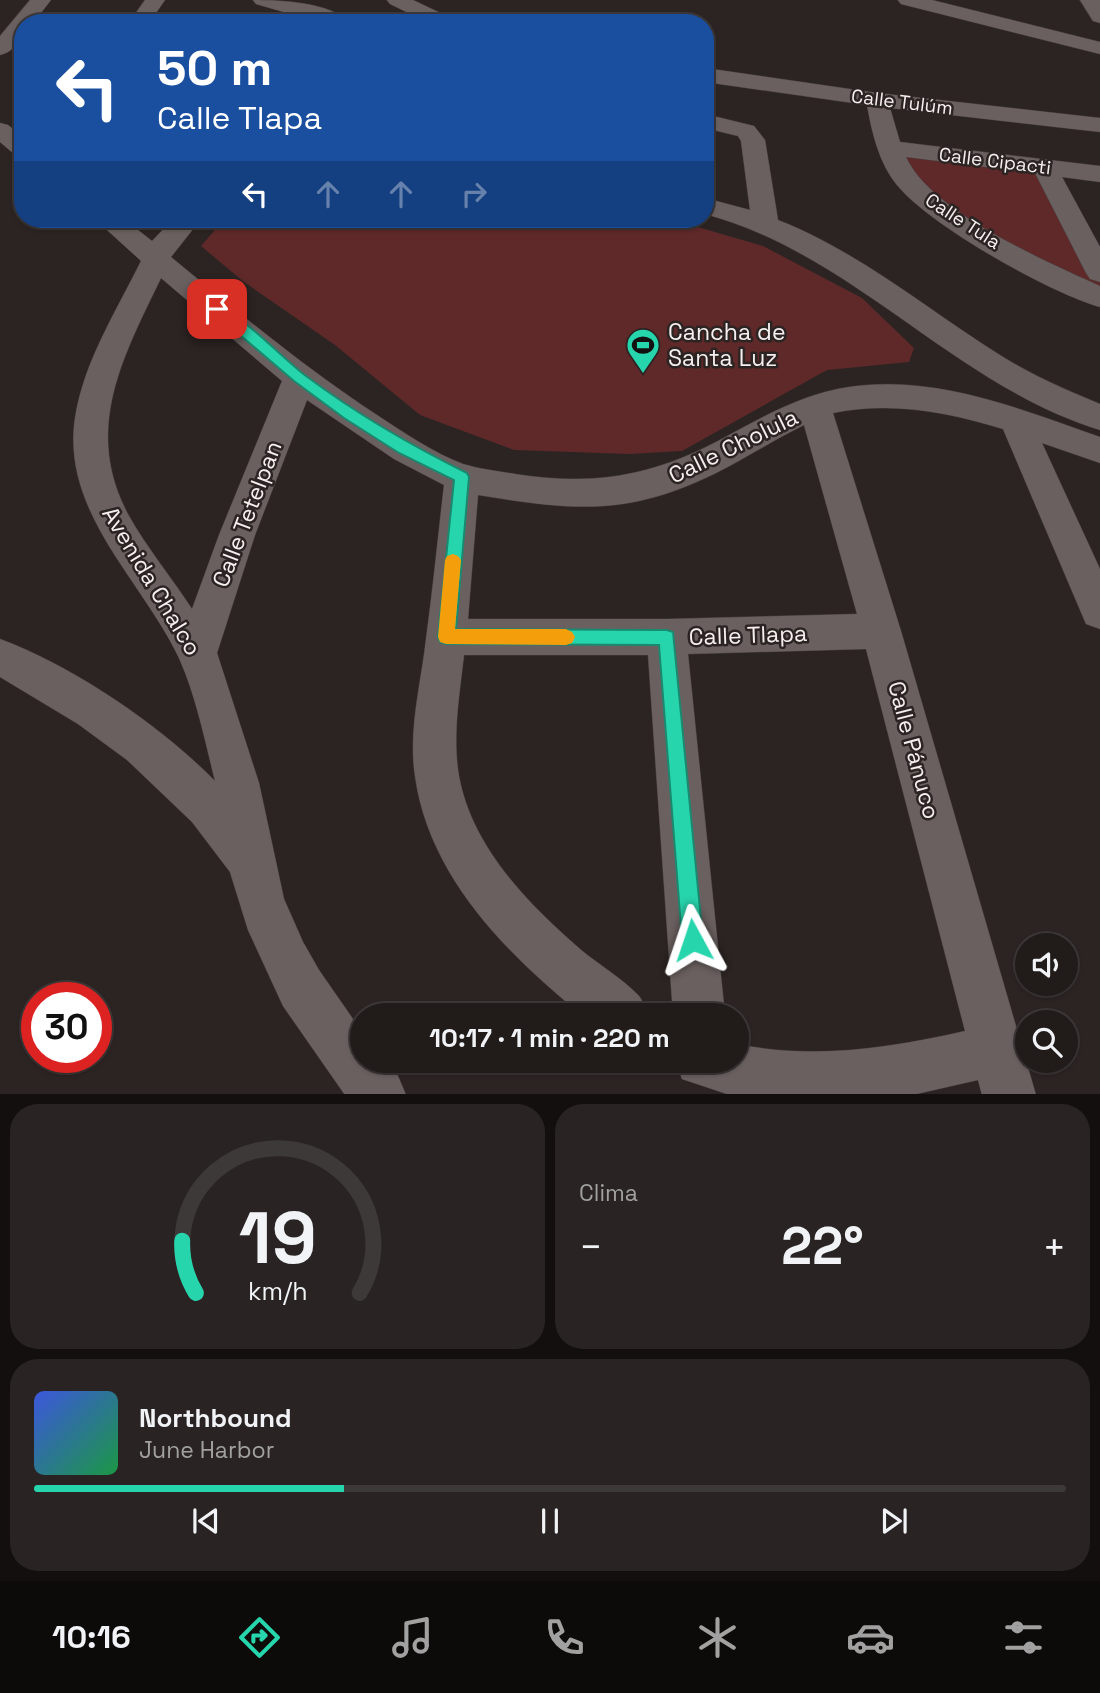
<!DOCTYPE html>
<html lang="es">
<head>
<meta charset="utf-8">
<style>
  :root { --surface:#211b1a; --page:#292423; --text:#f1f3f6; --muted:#a2a1a2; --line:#3e3939; --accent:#27d5ad }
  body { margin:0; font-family:"Space Grotesk",sans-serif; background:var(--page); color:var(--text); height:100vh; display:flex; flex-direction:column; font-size:26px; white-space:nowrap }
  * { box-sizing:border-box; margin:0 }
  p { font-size:23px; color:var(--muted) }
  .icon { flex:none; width:38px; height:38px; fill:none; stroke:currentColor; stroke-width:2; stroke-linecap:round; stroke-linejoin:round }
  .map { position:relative; height:1094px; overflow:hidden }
  .details { display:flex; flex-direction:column; gap:10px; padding:10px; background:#120f0e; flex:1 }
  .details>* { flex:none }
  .banner { position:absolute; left:14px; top:14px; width:700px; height:214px; border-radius:28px; box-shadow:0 2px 5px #0004,0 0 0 2px var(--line); background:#1a4fa0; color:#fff; overflow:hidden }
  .tools { position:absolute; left:1015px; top:933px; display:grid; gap:14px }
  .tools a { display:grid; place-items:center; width:63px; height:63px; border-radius:50%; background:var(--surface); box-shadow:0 2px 5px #0004,0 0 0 2px var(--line); font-size:35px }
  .speed { position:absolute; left:21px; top:982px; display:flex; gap:14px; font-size:35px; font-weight:700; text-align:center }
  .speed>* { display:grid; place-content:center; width:91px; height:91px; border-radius:50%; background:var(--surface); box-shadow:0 2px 5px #0004,0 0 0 2px var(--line); line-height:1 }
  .speed .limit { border:10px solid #d22; background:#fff; color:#111 }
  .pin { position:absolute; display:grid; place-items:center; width:60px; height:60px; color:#fff; margin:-30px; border-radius:14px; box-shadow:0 4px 10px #0006 }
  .me { position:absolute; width:77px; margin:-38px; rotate:355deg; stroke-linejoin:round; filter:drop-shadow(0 0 5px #0008) }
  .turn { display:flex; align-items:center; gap:24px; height:147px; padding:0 28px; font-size:32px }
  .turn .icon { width:91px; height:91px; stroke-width:2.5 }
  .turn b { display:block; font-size:49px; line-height:60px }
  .lanes { display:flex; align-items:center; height:66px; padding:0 28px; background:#0003; justify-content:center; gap:35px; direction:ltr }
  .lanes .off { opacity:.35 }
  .big { font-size:52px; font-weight:800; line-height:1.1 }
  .details .tile { flex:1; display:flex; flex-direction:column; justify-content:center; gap:10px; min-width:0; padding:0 24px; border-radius:28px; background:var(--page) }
  .details .dial { align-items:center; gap:0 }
  .dial svg { height:182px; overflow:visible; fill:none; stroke:var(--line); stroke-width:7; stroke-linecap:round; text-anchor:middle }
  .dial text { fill:var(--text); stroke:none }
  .song { display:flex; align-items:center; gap:21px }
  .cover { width:84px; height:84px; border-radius:10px; background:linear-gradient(135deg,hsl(230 70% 55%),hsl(140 70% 35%)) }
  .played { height:7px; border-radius:4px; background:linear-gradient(90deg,var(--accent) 30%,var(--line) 30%) }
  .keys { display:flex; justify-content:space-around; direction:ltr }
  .heat { display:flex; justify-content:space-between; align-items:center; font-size:38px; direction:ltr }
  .details .tiles { flex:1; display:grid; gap:10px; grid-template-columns:1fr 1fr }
  .tile:last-child { grid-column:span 2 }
  .trip { position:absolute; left:350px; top:1003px; width:399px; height:70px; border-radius:35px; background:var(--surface); box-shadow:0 2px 5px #0004,0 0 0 2px var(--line); font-weight:800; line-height:70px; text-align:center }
  .dock { display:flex; height:112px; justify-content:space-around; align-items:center; background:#0d0b0a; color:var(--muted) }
  .dock .icon { width:49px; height:49px }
  .dock .on { color:var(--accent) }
  .dock b { font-size:32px; color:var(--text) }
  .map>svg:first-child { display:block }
</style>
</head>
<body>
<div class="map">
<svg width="1100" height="1095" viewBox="0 0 1100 1095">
  <rect width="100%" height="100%" fill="#2c2423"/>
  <g fill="#5e2928">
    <path d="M891 149 1042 168 1100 277V295L928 198Z"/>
    <path d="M232 219H670L763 246 862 298 914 348 909 362 827 370 682 451 629 454 514 450 420 415 335 345 244 282 201 246 221 223Z"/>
  </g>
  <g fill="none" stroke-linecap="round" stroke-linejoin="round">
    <defs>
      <g id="street">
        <path d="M30 0H51L33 23H23C23 37 15 52 0 55V36Z"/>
        <path d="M145 0H165L149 23H129Z"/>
        <path d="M253 0C277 0 333 2 349 23H322L256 4Z"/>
        <path d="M387 0H413L453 19 456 23H429L390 4Z"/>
        <path d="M898 0H932L1100 42V54L901 4Z"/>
        <path d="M1080 0H1100V23L1093 21Z"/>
        <path d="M705 68 877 93 1100 118V132L890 108 900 142 1100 166V182L1062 177 1100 247V282L1090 279 1086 273 1035 173 906 157C931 212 1045 261 1100 286V307C1050 293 929 225 897 185 879 163 872 133 867 105L705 82Z"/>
        <path d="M705 114 754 126 765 140 778 220C860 252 929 311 1003 357 1034 376 1067 390 1100 404V430C954 385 854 254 705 214V198L750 210 741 141 738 136 705 128Z"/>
        <path d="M0 123 8 125 23 137V156L14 154 0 142Z"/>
        <path d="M95 219H124L152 241 173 219H201L171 257C239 313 306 369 380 417 406 434 434 453 463 464 479 469 497 471 515 474 592 486 649 477 718 441 761 418 801 394 849 387 935 374 1020 409 1100 437V463L1042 443 1100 569V629L1086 624 1003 429C948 412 890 401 833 413L901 631 1036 1095H982L978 1080 912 1095H730L682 1079 675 1060H737V1044C813 1060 890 1048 965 1031L866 649 688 654 725 1015H673L648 655H464C460 690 454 726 457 761 464 839 524 900 580 949 599 965 622 978 639 996 643 1001 645 1009 648 1015H582C507 954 429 877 415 776 408 730 421 684 426 639 433 588 438 536 444 485L394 459 307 400 255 535 217 653 259 783 284 899 303 942 319 970 362 1032V1060H385L398 1076 406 1095H345L283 1006 248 930 230 872 192 822 127 760 78 724 0 677V639C73 666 160 725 215 781 205 741 196 696 179 658 142 580 61 512 75 418 84 361 116 312 141 261ZM161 278 282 381 219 535 192 609C172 578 147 548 129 516 82 430 123 357 161 278ZM804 425 857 614 667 619H468L478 495C571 510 626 517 714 474 745 459 773 440 804 425Z"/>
      </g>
    </defs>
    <use href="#street" stroke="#463f3f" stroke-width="1"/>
    <use href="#street" fill="#6a605f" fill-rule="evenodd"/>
  </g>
  <path fill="#27d5ad" stroke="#198a70" stroke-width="2" d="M217 305C238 312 285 360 306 376 357 414 410 445 467 473L469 477 456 629 667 630 673 632 703 940 700 947 693 951 685 947 682 940 659 645 446 644 440 642 438 637 454 480 399 453 344 418 294 381 213 312V306Z"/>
  <path fill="#f59e0b" d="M453 554 458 556 461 560 455 629H566L572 632 575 637 572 643 566 645 446 644 440 642 438 637 445 560 447 556Z"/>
  <defs>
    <symbol id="stadium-pin" viewBox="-11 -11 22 30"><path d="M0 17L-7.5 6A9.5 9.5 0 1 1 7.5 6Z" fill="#27d5ad" stroke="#2c2423"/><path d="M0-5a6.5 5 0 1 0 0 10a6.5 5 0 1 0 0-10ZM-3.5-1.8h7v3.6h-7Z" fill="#111"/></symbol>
  </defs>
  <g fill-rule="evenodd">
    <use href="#stadium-pin" x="624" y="326" width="38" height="52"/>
  </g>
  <g text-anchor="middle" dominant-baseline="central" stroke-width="5" stroke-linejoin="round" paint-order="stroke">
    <g font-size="19" fill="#f5efef" stroke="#2c2423">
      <text transform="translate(902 102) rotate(7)">Calle Tulúm</text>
      <text transform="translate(995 161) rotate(7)">Calle Cipacti</text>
      <text transform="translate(963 221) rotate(33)">Calle Tula</text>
    </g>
    <g font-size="23" fill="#f5efef" stroke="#2c2423" text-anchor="start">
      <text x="668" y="332">Cancha de<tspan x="668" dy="26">Santa Luz</tspan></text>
    </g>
    <g font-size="23" fill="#f5efef" stroke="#2c2423">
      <text transform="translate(733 446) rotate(-26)">Calle Cholula</text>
      <text transform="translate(247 514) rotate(-69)">Calle Tetelpan</text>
      <text transform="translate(152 581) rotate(59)">Avenida Chalco</text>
      <text transform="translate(748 635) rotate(-2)">Calle Tlapa</text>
      <text transform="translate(914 750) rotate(75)">Calle Pánuco</text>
    </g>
  </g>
</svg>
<div class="tools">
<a><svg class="icon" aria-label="sound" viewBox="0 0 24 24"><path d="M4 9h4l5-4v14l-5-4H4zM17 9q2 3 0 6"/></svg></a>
<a><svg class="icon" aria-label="search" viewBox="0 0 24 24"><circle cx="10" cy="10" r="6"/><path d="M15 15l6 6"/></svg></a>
</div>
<div class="speed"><div class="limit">30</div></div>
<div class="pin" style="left:217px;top:309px;background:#d93025"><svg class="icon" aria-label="arrive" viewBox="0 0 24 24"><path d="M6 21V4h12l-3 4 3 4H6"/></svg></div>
<svg class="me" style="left:693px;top:940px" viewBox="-20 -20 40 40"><path d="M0-17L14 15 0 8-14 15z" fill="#27d5ad" stroke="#fff" stroke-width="4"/></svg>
<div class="trip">10:17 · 1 min · 220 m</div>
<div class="banner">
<div class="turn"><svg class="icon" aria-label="left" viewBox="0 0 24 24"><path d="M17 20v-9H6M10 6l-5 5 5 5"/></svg><div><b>50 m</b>Calle Tlapa</div></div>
<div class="lanes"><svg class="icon" aria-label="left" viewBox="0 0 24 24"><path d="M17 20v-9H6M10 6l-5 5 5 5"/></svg><svg class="icon off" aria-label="ahead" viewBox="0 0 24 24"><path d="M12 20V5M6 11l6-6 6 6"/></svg><svg class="icon off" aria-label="ahead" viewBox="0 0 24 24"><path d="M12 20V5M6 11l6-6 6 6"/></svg><svg class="icon off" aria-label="right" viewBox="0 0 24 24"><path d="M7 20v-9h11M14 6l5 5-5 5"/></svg></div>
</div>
</div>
<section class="details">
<div class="tiles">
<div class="tile dial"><svg viewBox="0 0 100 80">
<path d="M14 69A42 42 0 1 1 86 69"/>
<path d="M14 69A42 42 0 0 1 8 46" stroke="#27d5ad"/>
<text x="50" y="56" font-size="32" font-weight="700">19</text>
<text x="50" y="72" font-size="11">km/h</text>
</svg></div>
<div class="tile"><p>Clima</p>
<div class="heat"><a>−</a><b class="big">22°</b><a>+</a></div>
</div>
<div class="tile">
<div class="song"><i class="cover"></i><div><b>Northbound</b><p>June Harbor</p></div></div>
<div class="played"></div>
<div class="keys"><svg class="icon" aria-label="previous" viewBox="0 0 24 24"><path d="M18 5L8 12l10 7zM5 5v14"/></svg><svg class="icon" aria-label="pause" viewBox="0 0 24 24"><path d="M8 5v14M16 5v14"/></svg><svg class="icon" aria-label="next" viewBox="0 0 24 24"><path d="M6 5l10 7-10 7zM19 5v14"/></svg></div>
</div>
</div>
</section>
<nav class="dock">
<b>10:16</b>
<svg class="icon on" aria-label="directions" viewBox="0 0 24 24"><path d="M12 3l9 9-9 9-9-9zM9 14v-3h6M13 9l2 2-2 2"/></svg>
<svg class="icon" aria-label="music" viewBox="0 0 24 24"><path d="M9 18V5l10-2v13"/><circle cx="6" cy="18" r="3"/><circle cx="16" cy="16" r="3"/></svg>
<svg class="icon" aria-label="phone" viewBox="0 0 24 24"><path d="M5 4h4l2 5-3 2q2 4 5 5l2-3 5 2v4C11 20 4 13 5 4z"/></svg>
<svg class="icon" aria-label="climate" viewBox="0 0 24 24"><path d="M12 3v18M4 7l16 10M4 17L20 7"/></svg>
<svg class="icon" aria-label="car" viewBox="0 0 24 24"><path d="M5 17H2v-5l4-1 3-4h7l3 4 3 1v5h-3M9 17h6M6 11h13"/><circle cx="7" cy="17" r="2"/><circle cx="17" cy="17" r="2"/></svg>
<svg class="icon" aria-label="filters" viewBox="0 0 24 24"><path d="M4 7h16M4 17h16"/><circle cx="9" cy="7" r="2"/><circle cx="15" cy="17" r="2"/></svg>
</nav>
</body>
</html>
